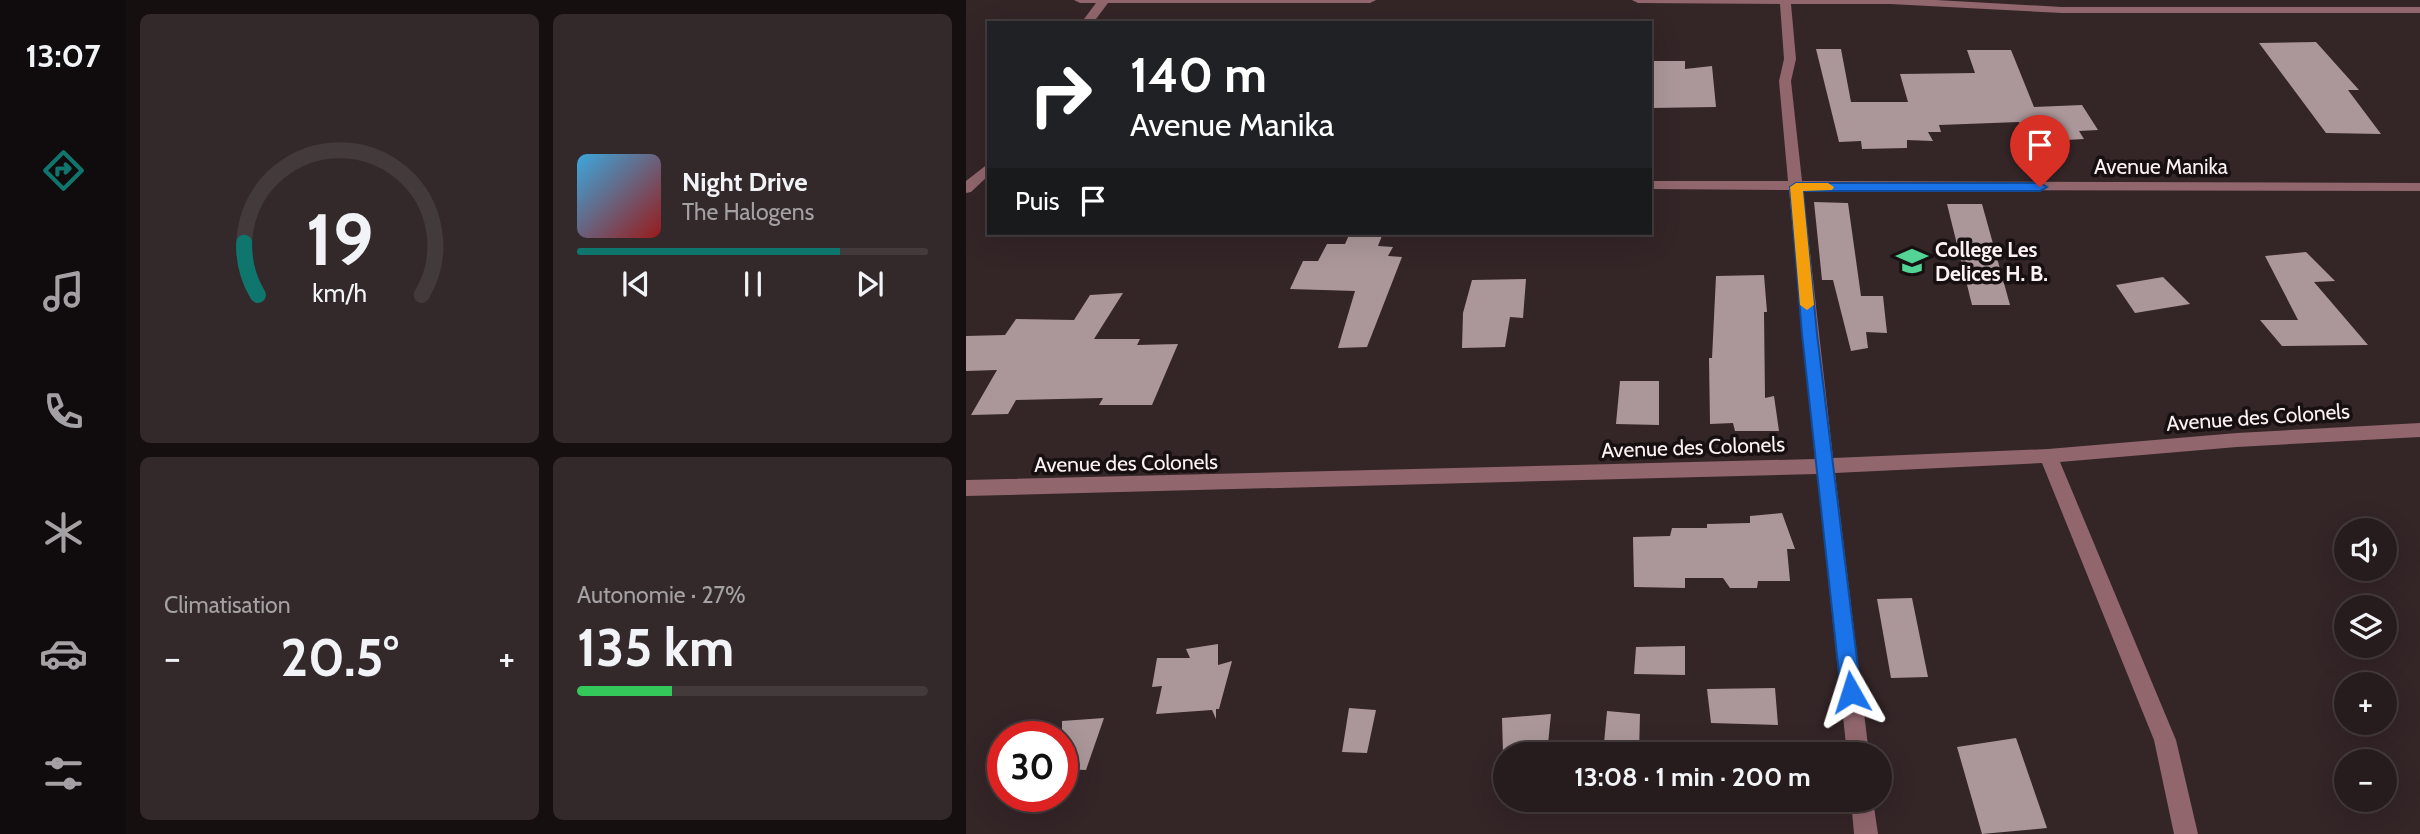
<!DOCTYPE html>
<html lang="fr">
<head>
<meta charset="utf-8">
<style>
  :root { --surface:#271c1d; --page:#33292a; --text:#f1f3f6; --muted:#a4a1a4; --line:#433a3b; --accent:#0f766e }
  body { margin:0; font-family:Cabin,sans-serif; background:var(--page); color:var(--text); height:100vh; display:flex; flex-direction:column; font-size:26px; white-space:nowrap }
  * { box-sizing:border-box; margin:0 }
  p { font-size:23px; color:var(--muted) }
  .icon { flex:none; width:38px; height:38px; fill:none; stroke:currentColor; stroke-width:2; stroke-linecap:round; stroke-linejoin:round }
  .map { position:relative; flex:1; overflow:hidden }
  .sheet { display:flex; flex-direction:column; gap:14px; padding:14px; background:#150f10; width:840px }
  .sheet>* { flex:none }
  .top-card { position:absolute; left:21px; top:21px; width:665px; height:214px; border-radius:0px; box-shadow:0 7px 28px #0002,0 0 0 2px var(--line); background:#202124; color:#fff; overflow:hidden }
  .tools { position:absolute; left:1368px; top:518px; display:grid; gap:14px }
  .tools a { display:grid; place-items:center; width:63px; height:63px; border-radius:50%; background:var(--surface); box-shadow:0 7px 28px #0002,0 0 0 2px var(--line); font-size:35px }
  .speed { position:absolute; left:21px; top:721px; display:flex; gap:14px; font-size:35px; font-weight:700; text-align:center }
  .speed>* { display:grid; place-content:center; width:91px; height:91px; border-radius:50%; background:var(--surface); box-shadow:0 7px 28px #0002,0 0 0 2px var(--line); line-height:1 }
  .speed .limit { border:10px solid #d22; background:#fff; color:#111 }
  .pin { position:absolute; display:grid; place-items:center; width:60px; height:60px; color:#fff; margin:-72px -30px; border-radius:50% 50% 50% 0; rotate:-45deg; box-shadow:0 0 7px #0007 }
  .pin .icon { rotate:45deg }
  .me { position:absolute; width:77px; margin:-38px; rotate:354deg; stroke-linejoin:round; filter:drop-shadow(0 0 5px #0008) }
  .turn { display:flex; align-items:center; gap:24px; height:147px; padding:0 28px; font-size:32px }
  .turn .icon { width:91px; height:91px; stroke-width:2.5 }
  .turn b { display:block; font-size:49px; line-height:60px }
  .then { display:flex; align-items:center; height:66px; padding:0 28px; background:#0003; gap:14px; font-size:26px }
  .big { font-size:52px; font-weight:700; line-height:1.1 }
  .sheet .card { flex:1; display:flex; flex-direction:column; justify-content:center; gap:10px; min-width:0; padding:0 24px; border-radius:10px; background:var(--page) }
  .sheet .dial { align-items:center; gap:0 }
  .dial svg { height:182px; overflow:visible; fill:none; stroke:var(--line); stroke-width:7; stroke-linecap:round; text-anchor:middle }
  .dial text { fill:var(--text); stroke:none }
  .song { display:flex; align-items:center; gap:21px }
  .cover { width:84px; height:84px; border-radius:10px; background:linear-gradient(135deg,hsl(200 70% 55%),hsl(0 70% 35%)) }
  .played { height:7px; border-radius:4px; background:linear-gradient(90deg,var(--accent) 75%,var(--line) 75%) }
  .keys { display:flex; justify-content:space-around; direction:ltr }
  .heat { display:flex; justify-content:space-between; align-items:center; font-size:38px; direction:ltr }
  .charge { height:10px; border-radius:5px; background:linear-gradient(90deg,#34c759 27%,var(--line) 0) }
  .sheet .tiles { flex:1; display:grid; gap:14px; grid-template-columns:repeat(2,1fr) }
  .trip { position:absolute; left:527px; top:742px; width:399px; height:70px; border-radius:35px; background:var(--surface); box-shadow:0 7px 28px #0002,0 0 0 2px var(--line); font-weight:700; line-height:70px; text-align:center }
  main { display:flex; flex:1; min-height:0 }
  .dock { display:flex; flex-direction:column; width:126px; justify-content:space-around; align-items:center; background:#100b0c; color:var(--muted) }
  .dock .icon { width:49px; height:49px }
  .dock .on { color:var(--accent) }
  .dock b { font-size:32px; color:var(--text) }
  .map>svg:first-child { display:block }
</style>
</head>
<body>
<main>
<nav class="dock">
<b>13:07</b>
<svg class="icon on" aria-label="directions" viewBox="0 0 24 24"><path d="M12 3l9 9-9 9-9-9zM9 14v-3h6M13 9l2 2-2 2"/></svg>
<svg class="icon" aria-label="music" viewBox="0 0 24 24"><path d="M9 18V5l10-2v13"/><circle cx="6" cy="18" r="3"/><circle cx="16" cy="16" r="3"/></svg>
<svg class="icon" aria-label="phone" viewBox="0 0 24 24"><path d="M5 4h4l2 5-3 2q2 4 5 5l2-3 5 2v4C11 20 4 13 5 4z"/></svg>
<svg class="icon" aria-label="climate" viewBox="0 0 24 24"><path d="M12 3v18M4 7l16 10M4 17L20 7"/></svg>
<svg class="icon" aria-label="car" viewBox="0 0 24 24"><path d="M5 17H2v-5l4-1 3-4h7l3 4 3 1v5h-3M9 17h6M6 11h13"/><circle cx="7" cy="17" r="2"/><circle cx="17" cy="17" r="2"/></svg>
<svg class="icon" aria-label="filters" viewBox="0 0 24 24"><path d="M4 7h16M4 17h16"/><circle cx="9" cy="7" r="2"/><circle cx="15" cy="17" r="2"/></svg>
</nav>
<section class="sheet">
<div class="tiles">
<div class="card dial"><svg viewBox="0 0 100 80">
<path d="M14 69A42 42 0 1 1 86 69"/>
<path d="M14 69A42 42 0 0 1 8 46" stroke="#0f766e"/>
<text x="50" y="56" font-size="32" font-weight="700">19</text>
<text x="50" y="72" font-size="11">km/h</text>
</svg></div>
<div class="card">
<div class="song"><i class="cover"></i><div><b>Night Drive</b><p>The Halogens</p></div></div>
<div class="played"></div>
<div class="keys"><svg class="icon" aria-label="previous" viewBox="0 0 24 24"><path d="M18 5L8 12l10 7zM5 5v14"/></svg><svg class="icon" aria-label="pause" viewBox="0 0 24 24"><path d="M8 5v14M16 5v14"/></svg><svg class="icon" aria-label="next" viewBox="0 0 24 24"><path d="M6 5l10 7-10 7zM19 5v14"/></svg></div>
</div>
<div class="card"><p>Climatisation</p>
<div class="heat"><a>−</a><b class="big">20.5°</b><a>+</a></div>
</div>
<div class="card"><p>Autonomie · 27%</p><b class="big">135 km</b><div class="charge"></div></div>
</div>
</section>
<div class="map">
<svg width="1454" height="834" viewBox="0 0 1454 834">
  <rect width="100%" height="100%" fill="#342527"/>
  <g fill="#ab979a">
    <path d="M1350 42 1393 90H1382L1415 134 1360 133 1293 43Z"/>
    <path d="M850 49H875L885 102H942L934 74 1009 73 1001 50H1045L1068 107 1116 105 1132 130 1113 131 1118 139 1083 141 1079 135 1060 136 1053 122 973 125 975 132H962L967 141 941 140V148L896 149 895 141 873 142Z"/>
    <path d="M686 61H719V69L746 66 750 107 684 108Z"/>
    <path d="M848 202 882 203 895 296H917L921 333 900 332 902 348 885 351 867 280H856Z"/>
    <path d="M981 204H1016L1044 305H1006Z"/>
    <path d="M384 233H417L412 246 427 247 422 256 436 257 401 347 372 348 389 291 324 289 337 261H352L361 244H379Z"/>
    <path d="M1340 252 1369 281 1348 282 1402 345 1316 346 1294 320H1332L1299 256Z"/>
    <path d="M798 275 801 312H798L799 398 808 396 813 431H769L767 423 744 424 743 358H746L750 276Z"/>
    <path d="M1197 277 1224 304 1169 313 1150 285Z"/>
    <path d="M560 279 557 318 544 317 539 347 496 348 497 313 506 280Z"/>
    <path d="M157 293 128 339H174L171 345 212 344 186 405H133L137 398 50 400 42 414 5 415 31 370 0 371V336L39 335 50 319 108 320 124 295Z"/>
    <path d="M654 381H693V425L650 424Z"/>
    <path d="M816 513 829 549H821L824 581H792L791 588H764L757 578H719V588L668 587 667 537 704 536 706 528H741V524L784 523V516Z"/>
    <path d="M946 598 962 677 925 678 911 599Z"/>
    <path d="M252 644V665L266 661 253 709H250V719L246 710 190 714 196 686 186 687 191 658H224L220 649Z"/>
    <path d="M719 646V675L668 674 670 647Z"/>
    <path d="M809 688 812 725 745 723 741 689Z"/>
    <path d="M383 708 410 710 401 753 376 752Z"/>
    <path d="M641 711 674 714 673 754H637Z"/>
    <path d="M585 714 581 754H537L536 718Z"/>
    <path d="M138 718 120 770 96 769V721Z"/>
    <path d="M1050 738 1081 828 1016 834 991 747Z"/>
  </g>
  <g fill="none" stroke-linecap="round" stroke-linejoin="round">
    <g fill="#91666d" fill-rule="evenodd">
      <path d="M108 0H410L404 3H142L127 23H115L130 3H114Z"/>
      <path d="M666 0H970L1096 7H1454V13H1096L924 4H825L830 59 825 81 836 181 1454 183V191L837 190 867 458 1082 449 1271 433 1454 423V437L1271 447 1094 462 1210 740 1232 834H1208L1188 740 1076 463 869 473 903 754H881L851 474 0 496V480L849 459 823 190 684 189V181H822L813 81 818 59 814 4 672 3Z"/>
      <path d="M23 163V175L5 192 0 193V181Z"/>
      <path d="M885 800H907L912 834H888Z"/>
    </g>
  </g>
  <path fill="#1a73e8" stroke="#114b97" stroke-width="2" d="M830 183H1074L1081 187 1074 191H837L851 334 895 692 892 699 885 701 878 699 875 692 836 334 824 187Z"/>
  <path fill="#f59e0b" d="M862 183 868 187 866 190 837 191 848 305 841 310 834 305 824 187 830 183Z"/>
  <defs>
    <symbol id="school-bare" viewBox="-9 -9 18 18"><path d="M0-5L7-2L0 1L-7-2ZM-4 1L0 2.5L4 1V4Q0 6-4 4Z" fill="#53d396" stroke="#171011" stroke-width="2.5" paint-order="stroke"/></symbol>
  </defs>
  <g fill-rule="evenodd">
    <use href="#school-bare" x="924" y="239" width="44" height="44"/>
  </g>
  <g text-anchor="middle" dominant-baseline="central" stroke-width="7" stroke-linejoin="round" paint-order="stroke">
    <g font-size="21" fill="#fcf1f3" stroke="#171011">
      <text x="1195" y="166">Avenue Manika</text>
      <text transform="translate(1292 417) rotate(-4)">Avenue des Colonels</text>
      <text transform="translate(727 447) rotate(-2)">Avenue des Colonels</text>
      <text transform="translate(160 463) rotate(-1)">Avenue des Colonels</text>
    </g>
    <g font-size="21" font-weight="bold" fill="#fcf1f3" stroke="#171011" text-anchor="start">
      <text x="969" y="249">College Les<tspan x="969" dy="24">Delices H. B.</tspan></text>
    </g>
  </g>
</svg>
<div class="tools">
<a><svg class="icon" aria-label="sound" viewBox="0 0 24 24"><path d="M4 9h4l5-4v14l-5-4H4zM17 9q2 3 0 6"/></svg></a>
<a><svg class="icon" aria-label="layers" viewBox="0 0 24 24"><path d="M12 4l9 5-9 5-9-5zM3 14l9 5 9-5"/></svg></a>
<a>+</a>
<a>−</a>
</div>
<div class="speed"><div class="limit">30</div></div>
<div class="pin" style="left:1074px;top:187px;background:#d93025"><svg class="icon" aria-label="arrive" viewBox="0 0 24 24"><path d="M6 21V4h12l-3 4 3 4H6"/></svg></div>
<svg class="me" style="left:885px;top:692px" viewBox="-20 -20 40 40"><path d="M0-17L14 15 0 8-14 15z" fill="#1a73e8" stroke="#fff" stroke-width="4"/></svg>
<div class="trip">13:08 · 1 min · 200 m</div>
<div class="top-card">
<div class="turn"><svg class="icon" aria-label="right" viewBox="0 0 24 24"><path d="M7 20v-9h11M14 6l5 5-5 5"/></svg><div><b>140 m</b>Avenue Manika</div></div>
<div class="then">Puis<svg class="icon" aria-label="arrive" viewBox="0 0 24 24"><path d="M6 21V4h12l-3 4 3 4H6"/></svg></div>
</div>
</div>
</main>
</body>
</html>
